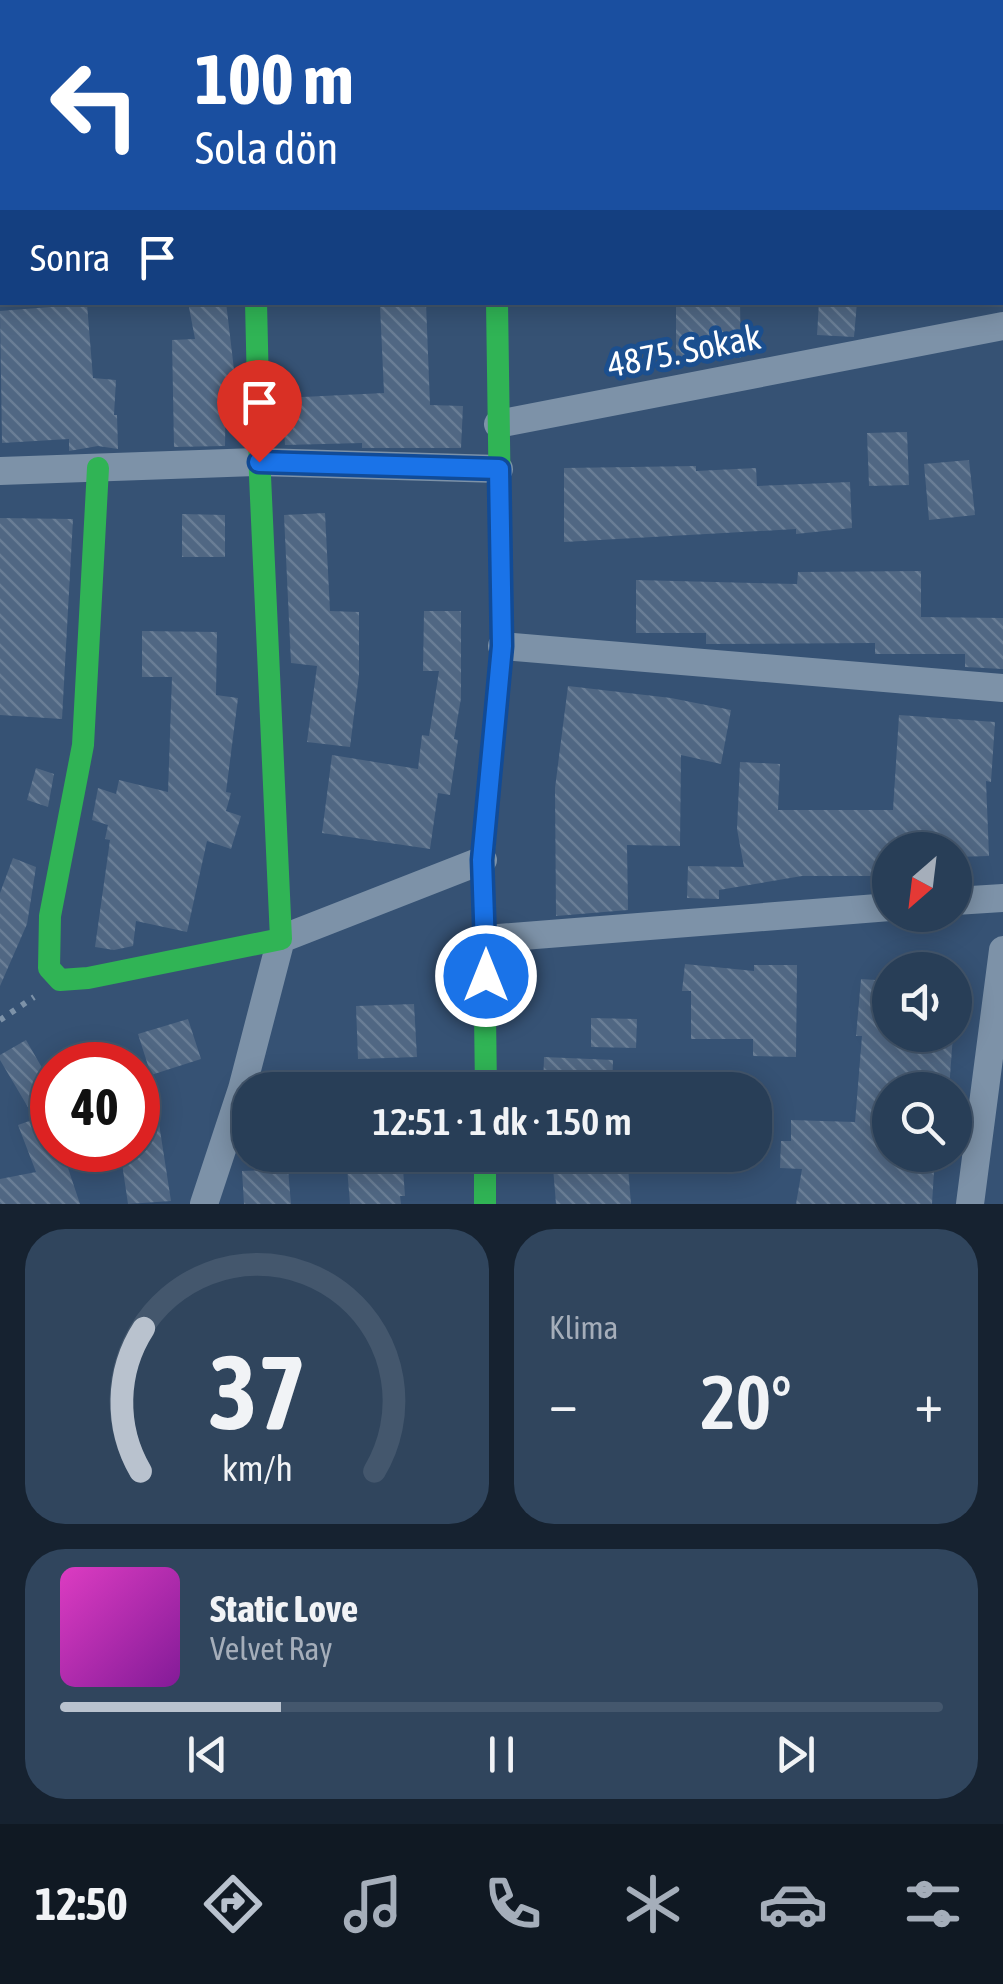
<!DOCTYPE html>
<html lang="tr">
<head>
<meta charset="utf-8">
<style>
  :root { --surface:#283e57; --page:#30455d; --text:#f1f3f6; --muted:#a5aeba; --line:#44576d; --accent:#b9c2ce }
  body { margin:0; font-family:"Asap Condensed",sans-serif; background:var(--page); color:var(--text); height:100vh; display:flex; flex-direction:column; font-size:38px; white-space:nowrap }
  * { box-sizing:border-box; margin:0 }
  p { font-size:32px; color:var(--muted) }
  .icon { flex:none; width:55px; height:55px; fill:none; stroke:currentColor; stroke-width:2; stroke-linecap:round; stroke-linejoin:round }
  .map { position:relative; height:1204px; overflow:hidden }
  .sheet { display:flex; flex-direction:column; gap:25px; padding:25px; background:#162230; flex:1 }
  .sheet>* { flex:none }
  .top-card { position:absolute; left:0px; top:0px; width:1005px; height:305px; box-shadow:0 5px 25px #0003,0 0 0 2px var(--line); background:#1a4fa0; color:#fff; overflow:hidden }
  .needle { width:65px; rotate:208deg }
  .tools { position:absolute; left:872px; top:832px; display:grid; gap:20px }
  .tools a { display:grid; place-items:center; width:100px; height:100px; border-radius:50%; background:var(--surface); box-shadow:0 5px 25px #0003,0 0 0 2px var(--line); font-size:50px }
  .speed { position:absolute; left:30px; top:1042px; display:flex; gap:20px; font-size:50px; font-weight:700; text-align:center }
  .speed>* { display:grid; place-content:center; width:130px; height:130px; border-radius:50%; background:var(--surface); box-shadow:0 5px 25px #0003,0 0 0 2px var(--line); line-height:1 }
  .speed .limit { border:15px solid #d22; background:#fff; color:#111 }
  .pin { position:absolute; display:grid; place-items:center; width:85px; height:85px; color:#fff; margin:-102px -42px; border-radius:50% 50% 50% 0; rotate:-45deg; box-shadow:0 0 10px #0007 }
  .pin .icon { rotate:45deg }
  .me { position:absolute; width:110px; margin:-55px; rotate:0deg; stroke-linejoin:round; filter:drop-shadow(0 0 8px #0008) }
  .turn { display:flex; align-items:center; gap:35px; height:210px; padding:0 30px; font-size:45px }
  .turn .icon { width:130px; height:130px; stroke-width:2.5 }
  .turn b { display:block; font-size:70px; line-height:85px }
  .then { display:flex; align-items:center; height:95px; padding:0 30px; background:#0003; gap:20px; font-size:38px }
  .big { font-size:75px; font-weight:600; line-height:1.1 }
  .sheet .card { flex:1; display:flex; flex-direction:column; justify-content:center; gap:15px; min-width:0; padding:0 35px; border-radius:40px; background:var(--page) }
  .sheet .dial { align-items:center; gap:0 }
  .dial svg { height:260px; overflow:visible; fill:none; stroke:var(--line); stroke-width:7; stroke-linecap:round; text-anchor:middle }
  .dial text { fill:var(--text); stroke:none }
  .song { display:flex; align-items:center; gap:30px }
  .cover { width:120px; height:120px; border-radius:15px; background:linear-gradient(135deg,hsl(310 70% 55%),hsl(290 70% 35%)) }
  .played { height:10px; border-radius:5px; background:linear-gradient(90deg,var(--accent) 25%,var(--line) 25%) }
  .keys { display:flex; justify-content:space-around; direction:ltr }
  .heat { display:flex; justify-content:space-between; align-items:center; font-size:55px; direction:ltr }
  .sheet .tiles { flex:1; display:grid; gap:25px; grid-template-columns:1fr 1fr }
  .card:last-child { grid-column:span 2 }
  .trip { position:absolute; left:232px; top:1072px; width:540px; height:100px; border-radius:40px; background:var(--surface); box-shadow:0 5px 25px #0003,0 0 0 2px var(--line); font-weight:600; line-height:100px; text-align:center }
  .menu { display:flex; height:160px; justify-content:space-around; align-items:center; background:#101923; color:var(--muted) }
  .menu .icon { width:70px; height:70px }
  .menu .selected { color:var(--accent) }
  .menu b { font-size:45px; color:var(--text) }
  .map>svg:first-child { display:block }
</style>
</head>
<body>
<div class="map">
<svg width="1003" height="1204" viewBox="0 0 1003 1204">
  <defs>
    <pattern id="building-back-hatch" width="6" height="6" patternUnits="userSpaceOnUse" patternTransform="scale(2.5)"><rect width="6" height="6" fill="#506783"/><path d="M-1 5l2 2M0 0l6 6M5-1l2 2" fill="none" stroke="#6a7e96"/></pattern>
  </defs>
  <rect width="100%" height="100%" fill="#365274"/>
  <g fill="url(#building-back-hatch)">
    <path d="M188 302H226L235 378H226L225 446 174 447 172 340 195 339Z"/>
    <path d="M676 302H740L741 358H676Z"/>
    <path d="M819 302H857L854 337 817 335Z"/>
    <path d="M426 303 430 405 463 406 461 448H362V443L285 445 282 398 384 393 380 305Z"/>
    <path d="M87 304 93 378 116 380 114 415H117L118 449 98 446 69 451V439L2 443 0 311Z"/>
    <path d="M907 432 909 485 869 486 867 433Z"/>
    <path d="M969 460 975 515 929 520 924 464Z"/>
    <path d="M696 466V471L756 468 757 486 850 482 852 528 796 534V529L564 542V468Z"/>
    <path d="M325 513 330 611 359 612V675L350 747 307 742 317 666 291 663 284 515Z"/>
    <path d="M182 514 225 515V557H182Z"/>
    <path d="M0 518 73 519 62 719 0 715Z"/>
    <path d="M921 571V617L1003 618V669L965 667V654H875V643L706 644V633H636V580L797 584 798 572Z"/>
    <path d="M424 611H461V698L454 739 458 740 450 795 438 793 430 849 322 833 332 755 418 769 422 735 429 736 439 671H423Z"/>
    <path d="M142 631 217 632 216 695 238 698 226 792 231 793 226 811 241 816 231 849 207 841 187 932 136 921 133 946 114 950 95 947 110 840 105 839 108 825 92 820 98 788 116 794 119 780 168 792 172 677H142Z"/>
    <path d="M568 686 671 698 731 710 721 764 681 755 680 846 627 845 628 910 556 916 555 788Z"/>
    <path d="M899 715 995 722 991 782 986 781 989 856 955 857V850H881V876H802L719 890V899L687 898 688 866 744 867 737 829 740 762 780 764 778 810H893Z"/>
    <path d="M36 768 54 774 48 807 27 800Z"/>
    <path d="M13 858 36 867 27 924 0 986V893Z"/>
    <path d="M685 964 754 971V965H797L796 1057 753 1056V1039H691V991H682Z"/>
    <path d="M861 979 890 981V1035H953L949 1090 890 1087V1155H935L932 1204H796L802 1169 780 1168 781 1141H791V1120L855 1122 862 1036H856Z"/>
    <path d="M414 1004 417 1057 358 1059 356 1006Z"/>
    <path d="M591 1018 637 1019 636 1048 591 1047Z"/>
    <path d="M188 1019 201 1059 151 1075 138 1034Z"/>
    <path d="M26 1040 52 1085V1150H62L80 1204H0V1179L36 1172 18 1125 35 1119 0 1060V1055Z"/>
    <path d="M544 1057 613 1060 612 1090H543Z"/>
    <path d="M153 1085 171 1201 128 1204 120 1150H138V1086Z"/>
    <path d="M346 1155H402L405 1196H400L401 1204H350Z"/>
    <path d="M552 1155H627L631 1204H556Z"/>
    <path d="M288 1169 291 1204H244L242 1171Z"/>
  </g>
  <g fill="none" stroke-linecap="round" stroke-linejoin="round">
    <path stroke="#7d92a8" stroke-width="6" stroke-dasharray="5 8" stroke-linecap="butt" d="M0 1020 34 997"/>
    <g stroke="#7d92a8" stroke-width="28">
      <path d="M248 0V2"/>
      <path d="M823 2V0"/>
      <path d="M875 2 894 0"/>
      <path d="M0 107 2 106"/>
      <path d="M498 424 1003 326"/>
      <path d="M0 471 259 462 499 469"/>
      <path d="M502 646 1003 688"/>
      <path d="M955 901 1003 898"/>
      <path d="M486 939 890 907"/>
      <path d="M204 1204 242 1089 281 939 483 860"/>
      <path d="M970 1204 1003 950"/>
    </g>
    <g stroke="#30b455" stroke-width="22">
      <path d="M98 468 83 745 50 916 49 968 60 980 88 978 281 939 260 476 256 302"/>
      <path d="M486 1090 483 860 502 646 497 302"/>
      <path d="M485 1155V1204"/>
    </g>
    <path stroke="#e5322d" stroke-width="22" d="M494 0V2"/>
  </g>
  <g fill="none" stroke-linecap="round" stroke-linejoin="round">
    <defs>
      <path id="route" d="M259 462 499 469 502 646 482 860 486 976"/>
    </defs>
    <use href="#route" stroke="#114b97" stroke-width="25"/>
    <use href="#route" stroke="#1a73e8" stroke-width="18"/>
  </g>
  <g text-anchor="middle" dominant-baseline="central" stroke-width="10" stroke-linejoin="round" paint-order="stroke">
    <g font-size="35" fill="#fff" stroke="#1b4f8f">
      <text transform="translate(684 350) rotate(-11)">4875. Sokak</text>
    </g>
  </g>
</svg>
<div class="tools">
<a><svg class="needle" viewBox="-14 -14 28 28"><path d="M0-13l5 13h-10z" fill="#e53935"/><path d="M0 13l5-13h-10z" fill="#a5aeba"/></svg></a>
<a><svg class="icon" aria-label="sound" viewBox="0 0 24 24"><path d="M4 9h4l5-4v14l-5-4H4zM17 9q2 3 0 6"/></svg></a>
<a><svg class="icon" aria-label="search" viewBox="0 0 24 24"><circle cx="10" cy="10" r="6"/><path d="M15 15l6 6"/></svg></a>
</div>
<div class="speed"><div class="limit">40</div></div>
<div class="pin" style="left:259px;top:462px;background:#d93025"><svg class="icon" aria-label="arrive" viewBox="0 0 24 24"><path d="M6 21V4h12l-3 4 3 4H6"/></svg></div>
<svg class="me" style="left:486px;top:976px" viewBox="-20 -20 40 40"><circle r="17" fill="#1a73e8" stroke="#fff" stroke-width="3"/><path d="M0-11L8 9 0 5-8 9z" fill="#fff"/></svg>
<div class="trip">12:51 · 1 dk · 150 m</div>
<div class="top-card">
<div class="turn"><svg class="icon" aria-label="left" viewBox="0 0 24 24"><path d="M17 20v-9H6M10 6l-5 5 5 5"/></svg><div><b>100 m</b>Sola dön</div></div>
<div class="then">Sonra<svg class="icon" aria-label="arrive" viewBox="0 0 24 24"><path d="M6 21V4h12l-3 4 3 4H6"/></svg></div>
</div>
</div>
<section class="sheet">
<div class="tiles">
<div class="card dial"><svg viewBox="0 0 100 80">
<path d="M14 69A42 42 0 1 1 86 69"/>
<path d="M14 69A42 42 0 0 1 15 25" stroke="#b9c2ce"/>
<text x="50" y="56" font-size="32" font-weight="700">37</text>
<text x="50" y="72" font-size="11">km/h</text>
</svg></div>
<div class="card"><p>Klima</p>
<div class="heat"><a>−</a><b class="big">20°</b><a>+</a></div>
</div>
<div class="card">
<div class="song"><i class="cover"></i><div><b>Static Love</b><p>Velvet Ray</p></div></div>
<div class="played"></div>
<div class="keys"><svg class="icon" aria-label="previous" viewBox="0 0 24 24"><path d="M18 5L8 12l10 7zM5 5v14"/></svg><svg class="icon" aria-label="pause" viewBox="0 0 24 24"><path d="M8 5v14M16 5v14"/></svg><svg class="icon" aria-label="next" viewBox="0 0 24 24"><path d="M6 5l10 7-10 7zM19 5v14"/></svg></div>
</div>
</div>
</section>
<nav class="menu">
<b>12:50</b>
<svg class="icon selected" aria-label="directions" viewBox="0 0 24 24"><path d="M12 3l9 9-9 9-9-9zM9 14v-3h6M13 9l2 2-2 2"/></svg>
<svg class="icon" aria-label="music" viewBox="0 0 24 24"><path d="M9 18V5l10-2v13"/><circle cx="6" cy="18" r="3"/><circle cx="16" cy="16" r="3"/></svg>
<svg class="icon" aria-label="phone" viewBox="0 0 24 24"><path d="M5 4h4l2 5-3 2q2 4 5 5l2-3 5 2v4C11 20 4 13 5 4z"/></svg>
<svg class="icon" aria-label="climate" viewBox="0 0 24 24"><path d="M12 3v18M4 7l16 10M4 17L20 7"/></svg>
<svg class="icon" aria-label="car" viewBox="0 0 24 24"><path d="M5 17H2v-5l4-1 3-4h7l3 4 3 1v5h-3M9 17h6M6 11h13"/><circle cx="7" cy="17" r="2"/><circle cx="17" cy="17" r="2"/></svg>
<svg class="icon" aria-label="filters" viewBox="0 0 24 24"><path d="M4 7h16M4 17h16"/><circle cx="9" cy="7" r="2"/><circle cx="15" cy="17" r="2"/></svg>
</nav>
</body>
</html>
